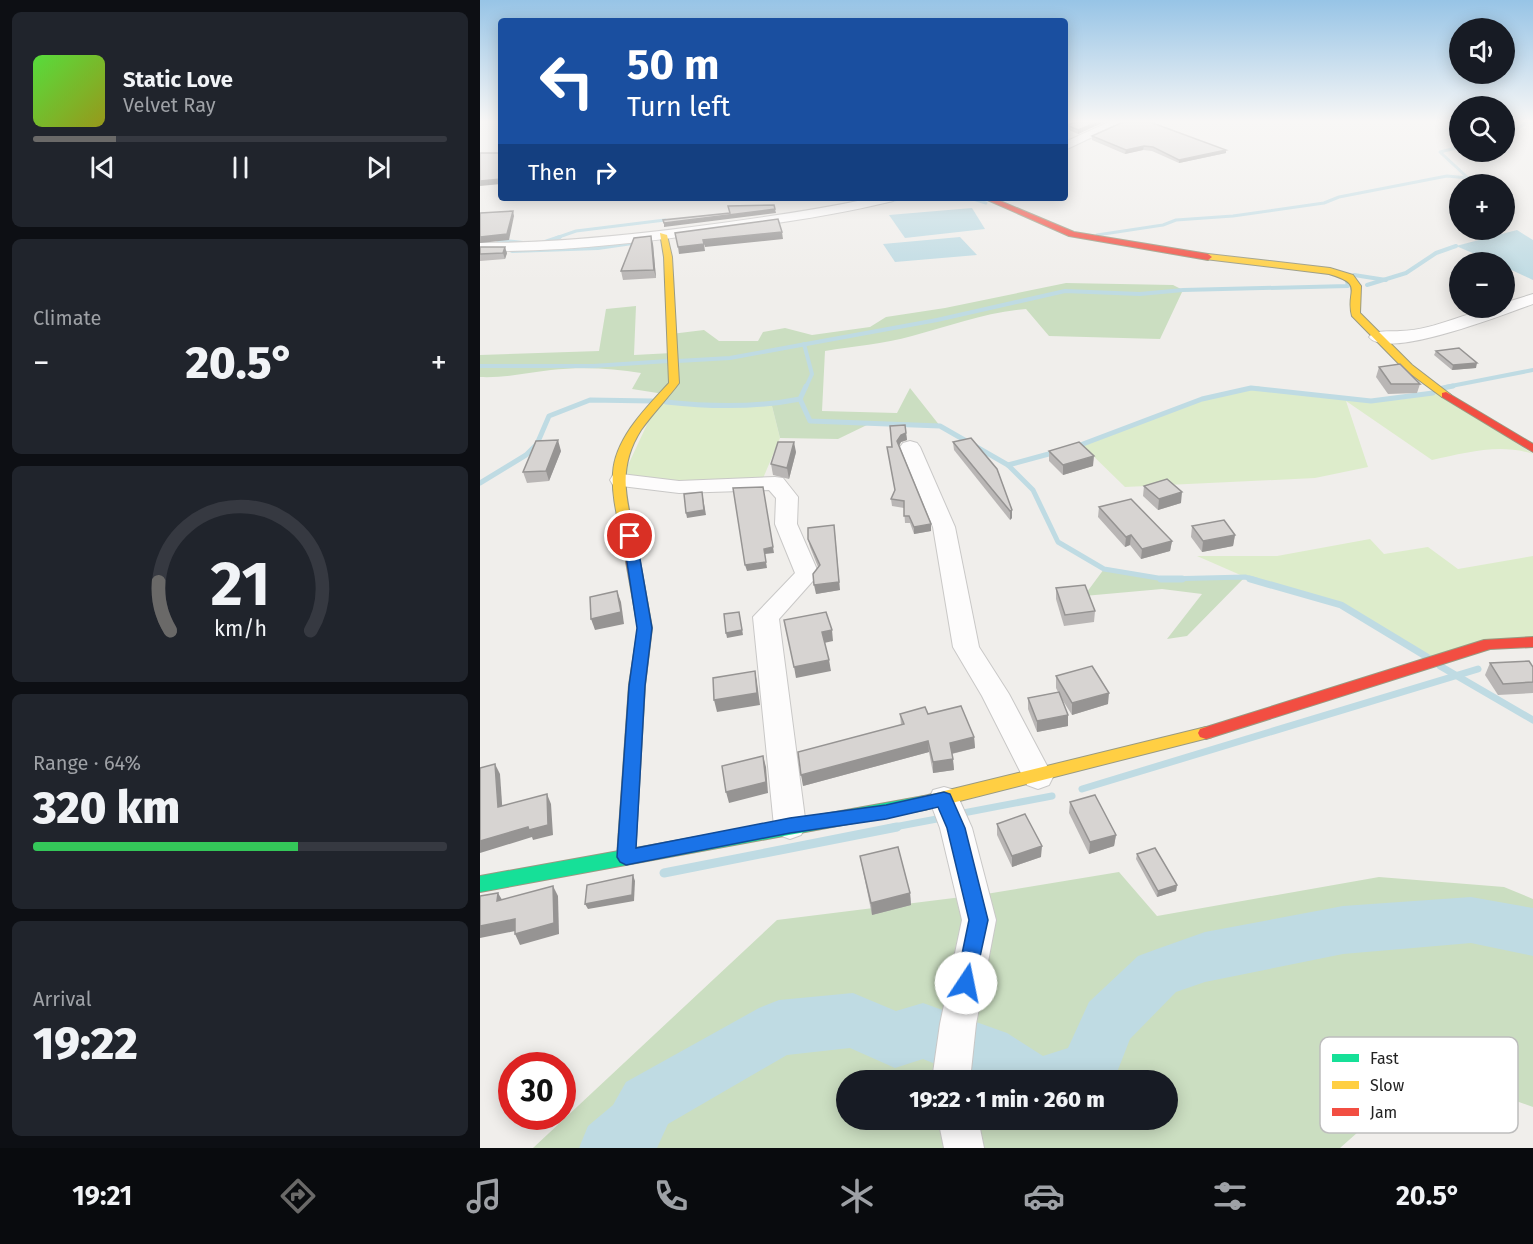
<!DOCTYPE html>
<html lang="en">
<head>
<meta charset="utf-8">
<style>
  :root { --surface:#171b24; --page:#20242c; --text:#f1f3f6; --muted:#9ea1a6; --line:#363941; --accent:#6a6968 }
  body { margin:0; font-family:"Fira Sans",sans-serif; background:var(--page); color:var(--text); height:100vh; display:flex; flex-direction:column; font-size:22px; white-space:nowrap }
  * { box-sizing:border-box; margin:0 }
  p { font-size:20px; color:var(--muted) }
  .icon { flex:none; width:33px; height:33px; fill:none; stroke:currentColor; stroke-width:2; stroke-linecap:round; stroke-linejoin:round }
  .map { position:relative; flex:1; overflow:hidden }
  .details { display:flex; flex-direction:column; gap:12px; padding:12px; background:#0d0f14; width:480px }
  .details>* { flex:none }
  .hud { position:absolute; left:18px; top:18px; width:570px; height:183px; border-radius:6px; box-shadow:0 3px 15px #0003; background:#1a4fa0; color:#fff; overflow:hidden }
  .buttons { position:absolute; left:969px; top:18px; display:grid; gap:12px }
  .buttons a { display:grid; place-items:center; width:66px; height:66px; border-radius:50%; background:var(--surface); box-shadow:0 3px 15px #0003; font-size:30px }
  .speed { position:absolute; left:18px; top:1052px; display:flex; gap:12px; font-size:30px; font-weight:700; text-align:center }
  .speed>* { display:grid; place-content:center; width:78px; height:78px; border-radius:50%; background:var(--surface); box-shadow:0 3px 15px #0003; line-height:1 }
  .speed .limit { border:9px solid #d22; background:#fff; color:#111 }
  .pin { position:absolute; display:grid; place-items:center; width:51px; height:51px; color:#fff; margin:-26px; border:3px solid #fff; border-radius:50%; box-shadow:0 2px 6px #0007 }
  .me { position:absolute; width:66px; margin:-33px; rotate:11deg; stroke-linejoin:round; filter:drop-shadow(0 0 4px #0008) }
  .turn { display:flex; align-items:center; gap:21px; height:126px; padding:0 30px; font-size:27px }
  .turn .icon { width:78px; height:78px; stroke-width:2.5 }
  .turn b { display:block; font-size:42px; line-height:51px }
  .then { display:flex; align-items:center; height:57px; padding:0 30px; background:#0003; gap:12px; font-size:22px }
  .big { font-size:45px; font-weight:800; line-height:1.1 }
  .details .card { flex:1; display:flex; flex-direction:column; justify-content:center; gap:9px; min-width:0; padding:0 21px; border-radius:9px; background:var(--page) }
  .details .dial { align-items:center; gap:0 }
  .dial svg { height:156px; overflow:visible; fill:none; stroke:var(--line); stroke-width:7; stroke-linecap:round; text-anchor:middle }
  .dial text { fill:var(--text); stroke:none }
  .song { display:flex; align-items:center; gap:18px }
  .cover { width:72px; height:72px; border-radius:9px; background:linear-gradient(135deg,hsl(110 70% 55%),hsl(60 70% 35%)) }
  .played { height:6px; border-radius:3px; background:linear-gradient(90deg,var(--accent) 20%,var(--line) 20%) }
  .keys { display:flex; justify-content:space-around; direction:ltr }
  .heat { display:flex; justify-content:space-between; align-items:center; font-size:33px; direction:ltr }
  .charge { height:9px; border-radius:4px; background:linear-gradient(90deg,#34c759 64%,var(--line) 0) }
  .trip { position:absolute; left:356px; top:1070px; width:342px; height:60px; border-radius:30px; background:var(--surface); box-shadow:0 3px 15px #0003; font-weight:800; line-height:60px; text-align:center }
  .dock { display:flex; height:96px; justify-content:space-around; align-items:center; background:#090b0e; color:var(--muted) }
  .dock .icon { width:42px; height:42px }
  .dock .selected { color:var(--accent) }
  .dock b { font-size:27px; color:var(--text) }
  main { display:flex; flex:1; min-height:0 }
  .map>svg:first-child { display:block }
</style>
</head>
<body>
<main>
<section class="details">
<div class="card">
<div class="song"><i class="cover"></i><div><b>Static Love</b><p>Velvet Ray</p></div></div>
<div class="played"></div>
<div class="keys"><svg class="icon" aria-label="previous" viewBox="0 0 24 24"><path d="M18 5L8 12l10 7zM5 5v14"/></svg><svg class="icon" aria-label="pause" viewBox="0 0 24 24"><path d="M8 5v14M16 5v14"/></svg><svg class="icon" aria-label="next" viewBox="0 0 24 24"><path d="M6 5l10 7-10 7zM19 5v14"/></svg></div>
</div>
<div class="card"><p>Climate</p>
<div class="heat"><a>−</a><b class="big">20.5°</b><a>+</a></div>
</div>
<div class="card dial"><svg viewBox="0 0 100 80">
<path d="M14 69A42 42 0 1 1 86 69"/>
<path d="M14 69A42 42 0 0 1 8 44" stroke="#6a6968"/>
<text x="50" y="56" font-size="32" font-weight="700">21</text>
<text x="50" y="72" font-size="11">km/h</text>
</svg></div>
<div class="card"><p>Range · 64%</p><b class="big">320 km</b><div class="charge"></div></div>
<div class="card"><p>Arrival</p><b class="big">19:22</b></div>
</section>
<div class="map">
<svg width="1053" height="1148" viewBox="0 0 1053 1148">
  <rect width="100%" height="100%" fill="#f0eeeb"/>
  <g fill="#ddeccb">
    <path d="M778 386 788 390C845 398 900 409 956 392L1053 454C1019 443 986 453 952 460L866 401 888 467 835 478 645 487 602 445 735 396Z"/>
    <path d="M178 401 231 407 292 406 300 438 281 483 141 480Z"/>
    <path d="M890 539 904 554 948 547 978 569 1053 556V642L953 661 861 605 765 577 717 556H797Z"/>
  </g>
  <g fill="#cbdec1" fill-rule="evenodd">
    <path d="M586 283 693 285 703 290 680 339 569 336 546 309C506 312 470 326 432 336 404 344 373 346 345 351L342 411 417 413 430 388 460 426 391 423 358 439 300 438 292 406 231 407 178 401 184 394 152 389 161 373C132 368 99 367 71 370 46 373 25 378 0 377V355L119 351 126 309 156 306 154 355 192 353 191 334 224 330 239 341H278L283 332 305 328 332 335 390 327 406 317 465 308Z"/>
    <path d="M624 569 684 579 765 577 707 636 687 639 722 594 682 589 604 596Z"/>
    <path d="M639 872 677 916 899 877 1024 887 1053 899V1107L948 1070 860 1148H53L297 920 506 894ZM366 1080H687V1119H366Z"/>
  </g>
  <g fill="#bfdbe3">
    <path d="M492 208 505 229 425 238 409 215Z"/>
    <path d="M1037 230 1053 240V280L1025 267 1024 262H1014L976 246Z"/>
    <path d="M480 237 497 255 415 262 403 244Z"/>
  </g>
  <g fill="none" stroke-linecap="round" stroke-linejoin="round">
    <g stroke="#bfdbe3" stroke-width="3">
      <path d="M1024 135 1047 123H1053"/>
      <path d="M980 147 960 152 988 178 986 184"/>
      <path d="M490 198 506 203"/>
      <path d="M406 202 423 198"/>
      <path d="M1006 230 1011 235"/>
      <path d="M617 235 683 225 696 220 753 216 844 203 859 197 967 176 988 178"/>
      <path d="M76 238 96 231 185 220"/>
    </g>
    <g stroke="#bfdbe3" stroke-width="4">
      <path d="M18 240 43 243"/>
      <path d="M62 243 80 237"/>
      <path d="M32 251 118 248 159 242"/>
      <path d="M874 275 906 280"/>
      <path d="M887 285 926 273 956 253 976 246"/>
      <path d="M324 344 332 374 326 387"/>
      <path d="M198 361 250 358 457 320 585 291 660 294 703 290 868 286 867 281"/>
      <path d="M0 366H113L188 361"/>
      <path d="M966 387 1053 370"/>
    </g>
    <g stroke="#bfdbe3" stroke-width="5">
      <path d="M963 388 973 386"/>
      <path d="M320 399 330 421 460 426 528 465 553 490 578 542 624 569 684 579 765 577 776 580"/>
      <path d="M186 402C231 407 275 408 320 399L326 386"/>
      <path d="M595 447 722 399 771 388 891 401 953 393"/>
      <path d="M528 465 576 452"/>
      <path d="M0 483 46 455 57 444 69 416 110 400 172 401"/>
    </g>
    <g stroke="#bfdbe3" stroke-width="7">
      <path d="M681 579H702"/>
      <path d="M770 579 861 605 947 657"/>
      <path d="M960 666 1053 720"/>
      <path d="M602 789 998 669"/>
      <path d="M478 814 572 796"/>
      <path d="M409 828 462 818"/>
    </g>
    <path stroke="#bfdbe3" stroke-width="9" d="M184 873 417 827"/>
    <path fill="#bfdbe3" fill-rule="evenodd" d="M991 897 1053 908V956L991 943 863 954 725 982 696 992 650 1039 634 1080H495L443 1059 415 1068 370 1048 307 1055 188 1124 177 1148H99L108 1126 133 1105 146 1082 279 1008 299 1000 373 993 416 1011 443 1003 527 1033 563 1056 588 1048 609 1002 658 956 677 949 725 932 863 906Z"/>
    <defs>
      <g id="street">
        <path d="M629 122H644L585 150V142Z"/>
        <path d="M392 198H415L413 201C356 215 299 223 242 231 161 243 81 252 0 251V243C81 243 162 234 242 223 292 216 342 209 392 198Z"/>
        <path d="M1053 294V304C1027 313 907 361 889 337 895 329 911 332 920 331 959 330 990 308 1024 308V303Z"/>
        <path d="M430 441 437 443 440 447 475 527 499 647 529 694 573 777 569 785 558 789 547 785 502 696 473 647 453 527 420 447 423 443Z"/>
        <path d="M141 474 199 481 295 477 303 478 318 497 317 524 339 574 299 619 326 826 321 835 310 839 299 835 294 826 273 617 315 573 295 524 296 498 289 490 199 493 133 485 130 480 133 475Z"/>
        <path d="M464 787 475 790 492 828 516 920 496 1024 490 1080H452L460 1024 482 920 460 828 449 799 453 790Z"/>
        <path d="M458 1119H498L504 1148H464Z"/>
      </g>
      <path id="fast" d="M444 796 450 798 453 803 450 808 444 810 0 892V876Z"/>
      <g id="slow">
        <path d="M180 233 187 235 192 257 199 383C187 399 173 413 161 430 133 474 150 509 159 556L152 560 145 556C141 529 131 500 133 473 135 438 167 407 189 383L184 257Z"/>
        <path d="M728 254 850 268 873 275 881 286 880 313 932 365 971 395 970 397H962L924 369 872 316C865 290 886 285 849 274L725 259V255Z"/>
        <path d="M726 727 732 729 734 733 732 737 444 810 438 808 435 803 438 798 444 796Z"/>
      </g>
      <g id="jam">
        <path d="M503 198H513L594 232 728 254 732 257 728 260 589 236Z"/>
        <path d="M966 392 1053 444V452L962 397V393Z"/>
        <path d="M152 552 159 556 172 628 165 685 155 857 152 862 146 865 140 862 137 857 149 685 158 628 145 556Z"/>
        <path d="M1053 637V647L1010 649 726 739 720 737 718 733 720 729 1004 640Z"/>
      </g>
    </defs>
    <use href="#street" stroke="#c9c8c7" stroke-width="2"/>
    <use href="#fast" stroke="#999a82" stroke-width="2"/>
    <use href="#slow" stroke="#999a82" stroke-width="2"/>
    <use href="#jam" stroke="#999a82" stroke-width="2"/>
    <use href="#street" fill="#fdfcfc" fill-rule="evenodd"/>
    <use href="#fast" fill="#16e098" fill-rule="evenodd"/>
    <use href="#slow" fill="#ffcf43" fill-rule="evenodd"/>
    <use href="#jam" fill="#f24e42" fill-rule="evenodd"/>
  </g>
  <g fill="#b9b6b5">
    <path d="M596 122H624L598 134 587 129V125Z"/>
    <path d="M612 136 746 153 699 163 672 151 663 150 645 154 612 140Z"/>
    <path d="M173 244 176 278 143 280 141 271Z"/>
    <path d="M0 247 27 253 25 259 0 261Z"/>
    <path d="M956 351 996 368 972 370 954 355Z"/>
    <path d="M899 367 940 384 937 393 908 394 896 377Z"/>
    <path d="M425 425 427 440 421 442 419 445 451 531 434 534 430 523H425L424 508 412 506 411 499 415 491 407 447H412Z"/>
    <path d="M473 442 517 469 532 518 530 520 474 450Z"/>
    <path d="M81 451 69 481 47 483 43 472Z"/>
    <path d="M569 451 613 466 583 475 569 461Z"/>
    <path d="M316 452 309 479 293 475 291 464Z"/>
    <path d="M664 486 701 503 678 510 663 496Z"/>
    <path d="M619 507 692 541 690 551 661 559 650 545 645 547 618 517Z"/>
    <path d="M712 526 755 535 753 546 722 552 711 537Z"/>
    <path d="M328 539 360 590 336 594 338 567 330 547Z"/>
    <path d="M576 588 615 611 614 622 584 626 576 599Z"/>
    <path d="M1010 663 1053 667V693L1018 695 1005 675Z"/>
    <path d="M576 676 628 704 592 715 580 696 588 715V726L557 732 548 709V698L578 692 576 688Z"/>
    <path d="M420 714H448L494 737 495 748 472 754 474 770 453 773 449 752 323 786 421 725Z"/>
    <path d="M590 802 636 835 634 846 609 854 589 813Z"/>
    <path d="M517 824 561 857 532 867 517 835Z"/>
    <path d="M657 854 697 885 696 891 677 897 656 859Z"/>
    <path d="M380 856 430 893 431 905 392 915Z"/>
  </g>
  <g fill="#969493">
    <path d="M617 122H624L598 134V130Z"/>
    <path d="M664 146 663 150 645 154 646 150Z"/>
    <path d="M746 150V153L699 163V160Z"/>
    <path d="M21 179V184L0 186V181Z"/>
    <path d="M295 209 296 213 184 227V223Z"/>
    <path d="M33 211 34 216 29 240 0 243V237Z"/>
    <path d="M302 232 303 239 225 247 223 240Z"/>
    <path d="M171 236 173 244 176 278 174 270Z"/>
    <path d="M224 244 225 251 199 254 198 247Z"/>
    <path d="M25 247 27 253 25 259 23 253Z"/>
    <path d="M997 363 996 368 972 370 973 365Z"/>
    <path d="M426 433 427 440 421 442 418 448 417 441 421 435Z"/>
    <path d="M78 440 81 451 69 481 66 471Z"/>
    <path d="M314 442 316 452 309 479 307 468Z"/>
    <path d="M614 456 613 466 583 475V465Z"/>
    <path d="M222 492 226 515 207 518 206 513Z"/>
    <path d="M702 492 701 503 678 510 679 499Z"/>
    <path d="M532 510V518L530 520V511Z"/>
    <path d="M451 524V531L434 534V527Z"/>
    <path d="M355 534 360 590 336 594 334 585Z"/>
    <path d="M651 535 650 545 645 547 646 537Z"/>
    <path d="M755 535 753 546 722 552 723 541Z"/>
    <path d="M692 541 690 551 661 559 662 549Z"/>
    <path d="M293 547 294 553 285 554 284 549Z"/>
    <path d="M286 562 287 568 267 571 265 565Z"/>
    <path d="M137 591 141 602 144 624 115 630 111 619Z"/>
    <path d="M260 617 263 635 247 638 246 633Z"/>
    <path d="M352 630 353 641 344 643 342 632Z"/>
    <path d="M349 660 351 671 316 678 314 667Z"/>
    <path d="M275 671 277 682 280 705 237 712 234 700Z"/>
    <path d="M629 693 628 704 592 715V703Z"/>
    <path d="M588 715V726L557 732V721Z"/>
    <path d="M494 737 495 748 470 754V743Z"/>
    <path d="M448 741 449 752 323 786 321 775Z"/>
    <path d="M283 756 286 767 288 793 249 803 246 792Z"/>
    <path d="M473 759 474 770 453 773V762Z"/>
    <path d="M15 764 20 774 23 817 18 807Z"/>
    <path d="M67 794 71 804 73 835 53 840 52 837 0 853V841Z"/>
    <path d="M636 835 634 846 609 854 610 842Z"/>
    <path d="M562 846 561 857 532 867V856Z"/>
    <path d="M153 875 155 881 154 901 108 909 105 904Z"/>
    <path d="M697 885 696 891 677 897 678 891Z"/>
    <path d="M73 886 78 896 79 934 40 945 35 934Z"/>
    <path d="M18 893 24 903 17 901Z"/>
    <path d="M430 893 431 905 392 915 391 903Z"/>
    <path d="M35 919 40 930 0 938V926Z"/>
  </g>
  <g fill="#d7d4d2" stroke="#969493" stroke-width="1.5">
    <path d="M596 122H617L598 130 587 125Z"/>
    <path d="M643 122H670L746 150 699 160 673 147 664 146 646 150 612 136Z"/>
    <path d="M21 151V179L0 181V153H20Z"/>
    <path d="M294 205 295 209 184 223 183 220 250 213 248 206Z"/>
    <path d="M33 211 27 234 0 237V213Z"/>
    <path d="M298 219 302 232 223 240 224 244 198 247 195 233Z"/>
    <path d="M171 236 174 270 141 271 154 238Z"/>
    <path d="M0 247H25L23 253 0 254Z"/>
    <path d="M979 348 997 363 973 365 956 351Z"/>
    <path d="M920 364 940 384H911L899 367Z"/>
    <path d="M425 425 426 433 421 435 417 441 451 524 434 527 429 516H424V501L411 499 415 490 407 447H412L410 426Z"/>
    <path d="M491 438 517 469 532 510 530 511 473 442Z"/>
    <path d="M78 440 66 471 43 472 56 441Z"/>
    <path d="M298 442H314L307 468 291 464Z"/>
    <path d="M599 442 614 456 583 465 569 451Z"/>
    <path d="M687 479 702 492 679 499 664 486Z"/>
    <path d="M283 487 293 547 284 549 286 562 265 565 253 488Z"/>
    <path d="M222 492 224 510 206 513 204 494Z"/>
    <path d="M651 499 692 541 662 549 651 535 646 537 619 507Z"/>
    <path d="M744 520 755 535 723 541 712 526Z"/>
    <path d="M354 525 359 582 334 585 333 574 340 565 328 539V528Z"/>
    <path d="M605 585 615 611 585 615 576 588Z"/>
    <path d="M137 591 141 612 111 619 110 597Z"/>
    <path d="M259 612 262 630 246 633 244 614Z"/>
    <path d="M346 612 352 630 342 632 349 660 314 667 304 620Z"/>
    <path d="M1049 661 1053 667V682L1023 684 1010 663Z"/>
    <path d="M612 666 629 693 592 703 576 676Z"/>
    <path d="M275 671 277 693 234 700 233 678Z"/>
    <path d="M579 692 588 715 557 721 548 698Z"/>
    <path d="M481 706 494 737 470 743 473 759 453 762 448 741 321 775 318 752 424 724 420 714 445 707 448 714Z"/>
    <path d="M283 756 286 782 246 792 242 766Z"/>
    <path d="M15 764 18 807 67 794 68 825 49 830 48 827 0 841V768Z"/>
    <path d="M615 795 636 835 610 842 590 802Z"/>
    <path d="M545 814 562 846 532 856 517 824Z"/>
    <path d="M418 847 430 893 391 903 380 856Z"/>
    <path d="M675 848 697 885 678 891 657 854Z"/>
    <path d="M153 875 152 895 105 904 107 885Z"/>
    <path d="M73 886 74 923 35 934V919L0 926V896L18 893 17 901Z"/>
  </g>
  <linearGradient id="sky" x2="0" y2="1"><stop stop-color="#97c4e6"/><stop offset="0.43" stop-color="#f8f7f6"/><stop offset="1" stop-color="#f8f7f6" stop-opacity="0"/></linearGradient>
  <rect width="1053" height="282" fill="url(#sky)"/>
  <path fill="#1a73e8" stroke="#114b97" stroke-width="1.5" d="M150 532 156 536 172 628 165 686 156 848 310 818 406 805 464 792 470 794 485 828 508 920 493 989 486 992 479 989 476 983 489 920 467 828 458 807 406 819 310 833 146 865 140 862 137 857 149 686 157 628 143 536Z"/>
  <rect x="840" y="1037" width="198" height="96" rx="9" fill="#fff" stroke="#bdbdbd" stroke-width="1.5"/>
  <rect x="852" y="1054" width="27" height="8" fill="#16e098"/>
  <rect x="852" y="1081" width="27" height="8" fill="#ffcf43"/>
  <rect x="852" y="1108" width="27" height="8" fill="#f24e42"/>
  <g font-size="16" fill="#222">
    <text x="890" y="1064">Fast</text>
    <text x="890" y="1091">Slow</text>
    <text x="890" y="1118">Jam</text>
  </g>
</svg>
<div class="buttons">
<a><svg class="icon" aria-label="sound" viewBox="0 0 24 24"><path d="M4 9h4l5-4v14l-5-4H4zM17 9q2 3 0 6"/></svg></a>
<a><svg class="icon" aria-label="search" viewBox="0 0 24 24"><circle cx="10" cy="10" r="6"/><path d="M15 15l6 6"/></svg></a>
<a>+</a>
<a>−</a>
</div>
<div class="speed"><div class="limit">30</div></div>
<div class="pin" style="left:150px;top:536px;background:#d93025"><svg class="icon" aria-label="arrive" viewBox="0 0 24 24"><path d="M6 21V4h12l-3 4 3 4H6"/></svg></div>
<svg class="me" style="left:486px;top:983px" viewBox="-20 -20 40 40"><circle r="19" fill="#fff"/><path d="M0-13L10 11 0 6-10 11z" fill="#1a73e8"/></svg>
<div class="trip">19:22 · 1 min · 260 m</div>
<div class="hud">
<div class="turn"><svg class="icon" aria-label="left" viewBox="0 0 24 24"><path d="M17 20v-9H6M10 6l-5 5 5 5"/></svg><div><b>50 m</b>Turn left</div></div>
<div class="then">Then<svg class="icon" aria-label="right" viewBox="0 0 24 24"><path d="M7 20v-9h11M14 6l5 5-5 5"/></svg></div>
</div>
</div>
</main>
<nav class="dock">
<b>19:21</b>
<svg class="icon selected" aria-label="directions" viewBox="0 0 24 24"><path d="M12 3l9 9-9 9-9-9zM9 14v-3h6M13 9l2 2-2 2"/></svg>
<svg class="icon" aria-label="music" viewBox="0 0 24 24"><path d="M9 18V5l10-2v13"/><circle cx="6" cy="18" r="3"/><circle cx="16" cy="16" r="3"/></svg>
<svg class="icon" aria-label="phone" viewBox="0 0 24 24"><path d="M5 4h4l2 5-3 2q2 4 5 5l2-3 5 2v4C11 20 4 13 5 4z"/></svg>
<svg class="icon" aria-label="climate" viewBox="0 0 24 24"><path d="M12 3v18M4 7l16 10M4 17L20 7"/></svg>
<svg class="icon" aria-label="car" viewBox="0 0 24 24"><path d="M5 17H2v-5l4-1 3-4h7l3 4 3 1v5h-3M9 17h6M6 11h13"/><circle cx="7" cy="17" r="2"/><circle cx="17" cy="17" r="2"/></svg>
<svg class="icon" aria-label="filters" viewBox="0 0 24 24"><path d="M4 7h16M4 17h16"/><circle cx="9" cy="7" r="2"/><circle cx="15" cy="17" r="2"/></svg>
<b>20.5°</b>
</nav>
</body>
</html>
